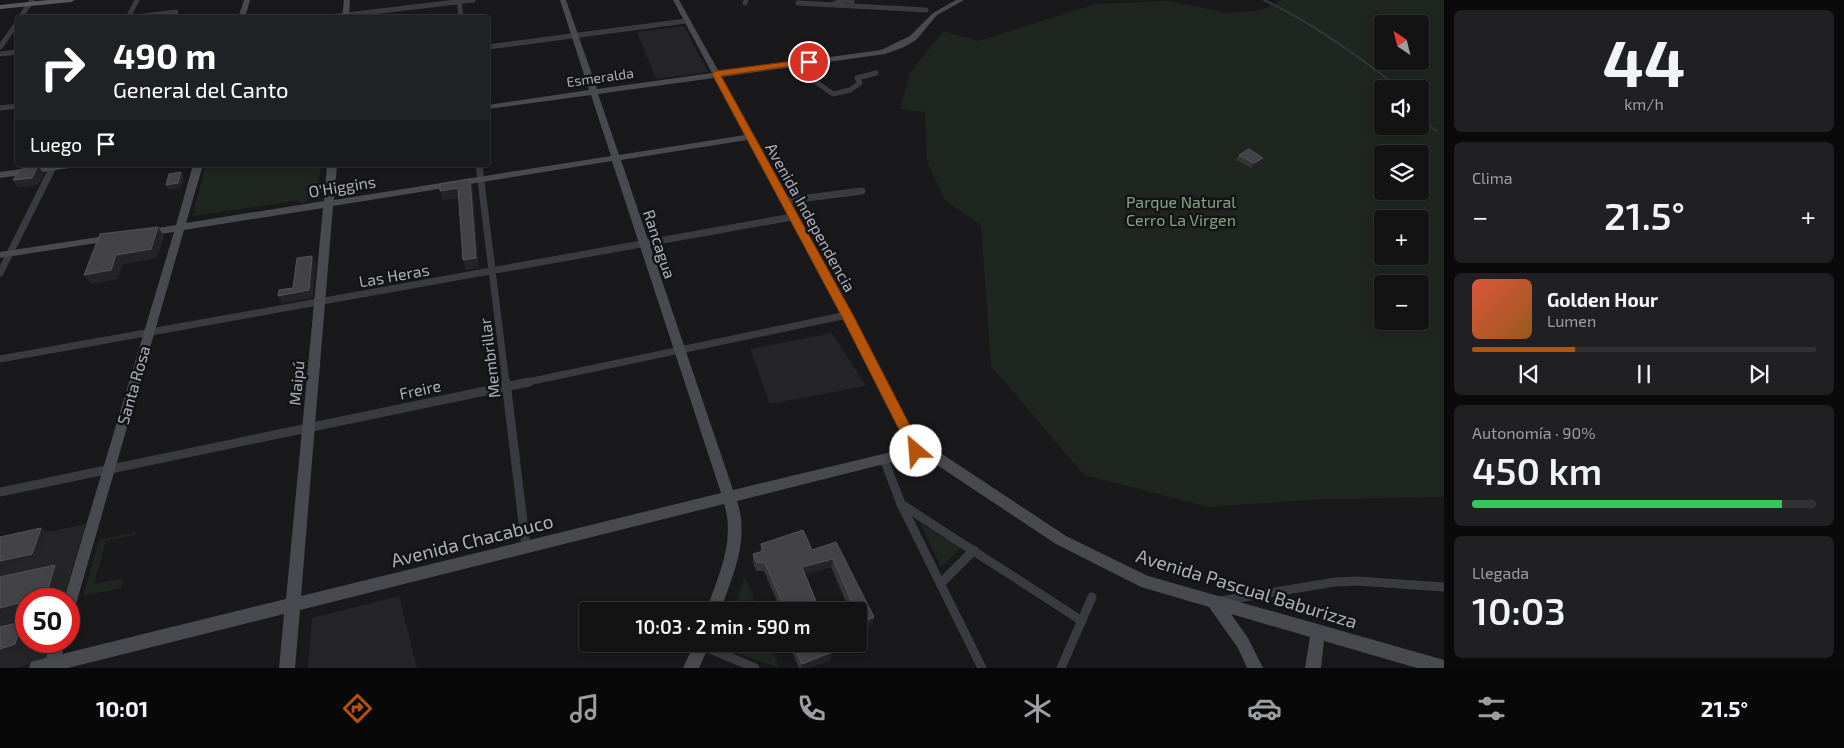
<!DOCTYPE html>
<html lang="es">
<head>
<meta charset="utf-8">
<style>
  :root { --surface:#131314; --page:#202022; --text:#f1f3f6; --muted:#9d9ea0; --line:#323234; --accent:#b45309 }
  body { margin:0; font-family:"Exo 2",sans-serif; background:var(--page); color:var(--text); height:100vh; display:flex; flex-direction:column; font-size:19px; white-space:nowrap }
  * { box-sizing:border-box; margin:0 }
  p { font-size:16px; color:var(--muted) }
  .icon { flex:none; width:28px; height:28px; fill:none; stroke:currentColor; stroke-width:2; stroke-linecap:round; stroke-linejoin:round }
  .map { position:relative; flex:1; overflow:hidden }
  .sheet { display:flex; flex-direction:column; gap:10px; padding:10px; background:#0a0a0b; width:400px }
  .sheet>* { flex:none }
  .banner { position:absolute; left:15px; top:15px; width:475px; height:152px; border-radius:5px; box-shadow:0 2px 8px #0003,0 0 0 1px var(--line); background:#202124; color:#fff; overflow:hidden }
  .needle { width:32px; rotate:325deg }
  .fabs { position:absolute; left:1374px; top:15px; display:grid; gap:10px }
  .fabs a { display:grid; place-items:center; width:55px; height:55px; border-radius:5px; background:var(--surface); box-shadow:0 2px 8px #0003,0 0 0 1px var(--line); font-size:25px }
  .speed { position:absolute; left:15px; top:588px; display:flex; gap:10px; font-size:25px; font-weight:700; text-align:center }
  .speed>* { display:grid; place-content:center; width:65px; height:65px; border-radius:50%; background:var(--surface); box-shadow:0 2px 8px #0003,0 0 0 1px var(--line); line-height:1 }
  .speed .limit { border:8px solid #d22; background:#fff; color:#111 }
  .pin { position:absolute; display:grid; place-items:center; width:42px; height:42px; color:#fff; margin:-21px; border:2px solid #fff; border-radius:50%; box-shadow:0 1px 5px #0007 }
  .me { position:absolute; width:55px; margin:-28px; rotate:333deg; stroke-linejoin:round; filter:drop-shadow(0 0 4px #0008) }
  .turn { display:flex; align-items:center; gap:18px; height:105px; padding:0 15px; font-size:22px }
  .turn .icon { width:65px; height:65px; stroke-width:2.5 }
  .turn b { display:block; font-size:35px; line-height:42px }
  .then { display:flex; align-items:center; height:48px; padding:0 15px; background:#0003; gap:10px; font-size:19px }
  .big { font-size:38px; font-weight:600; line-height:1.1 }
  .sheet .widget { flex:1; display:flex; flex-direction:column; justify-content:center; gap:8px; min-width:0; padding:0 18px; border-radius:8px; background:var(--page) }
  .sheet .dial { align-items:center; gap:0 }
  .dial b { font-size:65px; line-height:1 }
  .song { display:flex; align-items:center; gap:15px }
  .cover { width:60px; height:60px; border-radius:8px; background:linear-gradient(135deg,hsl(10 70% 55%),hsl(30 70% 35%)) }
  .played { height:5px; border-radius:2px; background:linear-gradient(90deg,var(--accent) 30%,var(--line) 30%) }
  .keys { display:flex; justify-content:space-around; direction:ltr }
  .heat { display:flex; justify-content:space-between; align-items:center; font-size:28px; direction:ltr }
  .charge { height:8px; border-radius:4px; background:linear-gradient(90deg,#34c759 90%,var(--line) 0) }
  .trip { position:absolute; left:579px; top:602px; width:288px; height:50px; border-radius:5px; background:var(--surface); box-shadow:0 2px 8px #0003,0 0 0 1px var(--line); font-weight:600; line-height:50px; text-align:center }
  .tabs { display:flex; height:80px; justify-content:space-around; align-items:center; background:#080808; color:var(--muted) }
  .tabs .icon { width:35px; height:35px }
  .tabs .selected { color:var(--accent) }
  .tabs b { font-size:22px; color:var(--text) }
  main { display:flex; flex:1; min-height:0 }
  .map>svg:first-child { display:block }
</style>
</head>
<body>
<main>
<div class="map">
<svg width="1444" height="668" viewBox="0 0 1444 668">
  <rect width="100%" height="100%" fill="#19191b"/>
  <g fill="#252528">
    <path d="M684 26 708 72 656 79 637 32Z"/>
    <path d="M832 333 866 386 770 404 750 349Z"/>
    <path d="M86 524 63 599H26V641H51L45 661 17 668H0V542Z"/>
    <path d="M399 596 417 668H308L312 618Z"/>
  </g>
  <g fill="#1f2620" fill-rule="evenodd">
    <path d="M1282 0H1444V497L1322 499 1209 507 1084 475 991 366 981 225 945 200 927 162 925 112 900 109 910 73 943 31 979 41 1095 4 1168 1 1229 13 1262 10ZM1382 24H1420V61H1382ZM1382 89H1420V126H1382ZM1382 154H1420V191H1382ZM1382 219H1420V256H1382ZM1382 284H1420V321H1382Z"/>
    <path d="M206 165H321L318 184H326L321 193 303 203 295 201 192 216Z"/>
    <path d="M920 523 961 548 941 567Z"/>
    <path d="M135 532V535L106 541 94 584 124 578 121 588 83 596 99 540Z"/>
    <path d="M745 577 758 611H733Z"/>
    <path d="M721 644H770L779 668 720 647Z"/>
  </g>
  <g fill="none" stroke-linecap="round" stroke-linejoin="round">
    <g stroke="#2f383f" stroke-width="2">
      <path d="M1264 0C1309 21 1349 50 1389 80L1395 89"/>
      <path d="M1420 119 1437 131"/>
    </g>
    <g stroke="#3a3b40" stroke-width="5">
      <path d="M459 0 461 18"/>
      <path d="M745 3 746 0"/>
      <path d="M798 3 926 10"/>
      <path d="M833 4 844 0 852 1V6"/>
      <path d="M20 18 32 0"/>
      <path d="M128 18 176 12"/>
      <path d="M128 18 137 0"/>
      <path d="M321 18 473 0"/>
      <path d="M0 47 18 22"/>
      <path d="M488 47 686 21"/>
      <path d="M0 54 18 52"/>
      <path d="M791 64 833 94 850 90 860 83 857 78 876 73"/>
      <path d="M0 108 18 106"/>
    </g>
    <g stroke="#3a3b40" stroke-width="7">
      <path d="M479 165 506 383"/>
      <path d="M784 201 862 191"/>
      <path d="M0 273 54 165"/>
      <path d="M0 359 792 217"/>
      <path d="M523 383 847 315"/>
    </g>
    <g stroke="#3a3b40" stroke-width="9">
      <path d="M506 382 526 547"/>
      <path d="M884 459 901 504 982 668"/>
      <path d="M0 492 529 382"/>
      <path d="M901 504 1082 621"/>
      <path d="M940 584 974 550"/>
      <path d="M1220 601 1335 582 1357 581 1444 587"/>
      <path d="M701 645 755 668"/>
      <path d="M1061 668 1092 597"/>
    </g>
    <g fill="#484a50" fill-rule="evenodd">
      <path d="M244 0H250L245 18H238Z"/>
      <path d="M344 0H350L349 18H342Z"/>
      <path d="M560 0H566L597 89 712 73 673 0H679L719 72 881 50 910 36 933 13 956 0H964L937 15 916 40 904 47 885 54 722 77 853 315 920 447 936 450 1066 536 1148 576 1444 660V668H1417L1324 641 1321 668H1305L1310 637 1231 614 1248 638 1263 668H1247L1238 648 1209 607 1141 587 1056 544 928 459 916 456 737 501C750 539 733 575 720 611H706C718 577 736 540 724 504L300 610 295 668H279L284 614 68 668H29L31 662 46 658 50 641H66L62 654 286 599 323 208 184 230 74 611 69 613V599H64L174 232 145 236 140 233 145 230 176 225 193 165H203L186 223 324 201 327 165H337L334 200 611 156 591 95 488 109V105L589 90ZM714 78 745 135 619 155 598 94ZM747 140 841 315 908 448 733 490 621 160ZM612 161 721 493 301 596 333 206Z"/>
      <path d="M51 165H75L70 168 0 178V172Z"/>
      <path d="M112 235 117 238 116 240 0 258V252Z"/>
      <path d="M694 644H710L699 668H683Z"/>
    </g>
    <path fill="#56585f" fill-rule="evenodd" d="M48 0H75L71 2 0 9V5Z"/>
  </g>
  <g fill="#353539">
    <path d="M1239 155 1261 163 1251 168 1236 160Z"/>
    <path d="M836 542 874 617 872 625 849 609 831 567 805 574 820 611H781L764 571H756L753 562V554L760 552 761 544 812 550Z"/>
    <path d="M789 644H828L832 652 830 660 809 668H799Z"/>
  </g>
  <g fill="#242427">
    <path d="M1263 158 1261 163 1251 168 1254 163Z"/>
    <path d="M38 166 44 174 38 185 18 188 13 180Z"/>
    <path d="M181 172 184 177 181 188 169 190 166 185Z"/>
    <path d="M470 179 473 189 479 268 466 270 463 260Z"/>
    <path d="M458 188 461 198 443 200 440 191Z"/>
    <path d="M158 227 164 236 157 258 123 264 118 279 91 284 84 275Z"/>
    <path d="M312 256 316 263 313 298 282 303 278 296 309 290Z"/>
    <path d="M41 528 47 532 38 558 5 565 1 578H0V561Z"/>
    <path d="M833 559 831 567 801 576 802 567Z"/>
    <path d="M55 565 66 573 59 599H36Z"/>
    <path d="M26 601V612L0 619V608Z"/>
    <path d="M874 617 872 625 858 631V624Z"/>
    <path d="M22 622 26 625V637L23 649 0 655V649Z"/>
    <path d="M832 652 830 660 809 668H801L802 664Z"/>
  </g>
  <g fill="#424247" stroke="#525459">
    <path d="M1249 149 1263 158 1254 163 1239 155Z"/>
    <path d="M38 166 32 178 13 180 19 170Z"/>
    <path d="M181 172 178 183 166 185 169 174Z"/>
    <path d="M470 179 476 258 463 260 458 188 440 191V184Z"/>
    <path d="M158 227 151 249 116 255 111 270 84 275 100 234Z"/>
    <path d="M312 256 309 290 278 296 279 290 293 288 297 258Z"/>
    <path d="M41 528 32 554 0 561V537Z"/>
    <path d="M803 530 812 550 836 542 874 617 858 624V611H843L854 607 833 559 802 567 820 611H786L765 563 756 562 753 554 764 551 761 544Z"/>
    <path d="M55 565 46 596 36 599H26V601L0 608V577Z"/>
    <path d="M22 622 15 644 0 649V627Z"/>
    <path d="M793 644H828L832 652 802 664Z"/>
  </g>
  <path fill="#b45309" stroke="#753606" d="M809 59 813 62 812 63 721 76 853 315 921 447 923 451 921 455 916 456 912 455 841 315 712 74 716 71Z"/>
  <g text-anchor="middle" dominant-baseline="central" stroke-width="5" stroke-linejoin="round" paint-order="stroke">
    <g font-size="14" fill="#abb0ba" stroke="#141416">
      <text transform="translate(600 77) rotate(-8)">Esmeralda</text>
    </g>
    <g font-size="16" fill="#abb0ba" stroke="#141416">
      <text transform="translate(342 186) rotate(-9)">O'Higgins</text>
      <text transform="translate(811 217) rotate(61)">Avenida Independencia</text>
      <text transform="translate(660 244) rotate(72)">Rancagua</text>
      <text transform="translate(394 275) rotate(-10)">Las Heras</text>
      <text transform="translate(489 358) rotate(-97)">Membrillar</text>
      <text transform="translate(296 383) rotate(-85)">Maipú</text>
      <text transform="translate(133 385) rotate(-74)">Santa Rosa</text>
      <text transform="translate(420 389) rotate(-12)">Freire</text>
    </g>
    <g font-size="16" fill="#83a486" stroke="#141416">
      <text x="1181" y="201">Parque Natural<tspan x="1181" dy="18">Cerro La Virgen</tspan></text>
    </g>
    <g font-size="19" fill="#abb0ba" stroke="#141416">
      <text transform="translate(472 540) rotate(-14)">Avenida Chacabuco</text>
      <text transform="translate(1247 588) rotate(17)">Avenida Pascual Baburizza</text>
    </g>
  </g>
</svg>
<div class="fabs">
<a><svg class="needle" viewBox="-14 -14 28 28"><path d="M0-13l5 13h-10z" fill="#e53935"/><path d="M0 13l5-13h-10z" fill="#9d9ea0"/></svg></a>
<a><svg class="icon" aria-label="sound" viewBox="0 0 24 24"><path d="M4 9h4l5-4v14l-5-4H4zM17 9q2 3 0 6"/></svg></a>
<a><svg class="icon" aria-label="layers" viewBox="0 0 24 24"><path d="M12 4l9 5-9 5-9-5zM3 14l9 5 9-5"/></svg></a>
<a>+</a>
<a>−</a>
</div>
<div class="speed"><div class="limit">50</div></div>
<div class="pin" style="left:809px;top:62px;background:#d93025"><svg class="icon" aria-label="arrive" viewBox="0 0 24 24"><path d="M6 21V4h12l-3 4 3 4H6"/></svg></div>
<svg class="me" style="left:916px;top:451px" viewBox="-20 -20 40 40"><circle r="19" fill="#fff"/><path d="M0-13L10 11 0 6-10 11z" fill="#b45309"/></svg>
<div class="trip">10:03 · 2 min · 590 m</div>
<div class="banner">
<div class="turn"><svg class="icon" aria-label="right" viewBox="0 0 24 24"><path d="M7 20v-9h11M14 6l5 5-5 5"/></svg><div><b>490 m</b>General del Canto</div></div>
<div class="then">Luego<svg class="icon" aria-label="arrive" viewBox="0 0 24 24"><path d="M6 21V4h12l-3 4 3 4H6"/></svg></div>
</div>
</div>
<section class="sheet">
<div class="widget dial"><b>44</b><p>km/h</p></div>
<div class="widget"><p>Clima</p>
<div class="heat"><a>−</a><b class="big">21.5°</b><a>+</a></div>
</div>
<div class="widget">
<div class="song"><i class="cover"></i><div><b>Golden Hour</b><p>Lumen</p></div></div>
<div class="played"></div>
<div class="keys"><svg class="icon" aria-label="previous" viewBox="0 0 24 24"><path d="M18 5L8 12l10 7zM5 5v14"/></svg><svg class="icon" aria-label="pause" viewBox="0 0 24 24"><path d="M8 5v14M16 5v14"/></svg><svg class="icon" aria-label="next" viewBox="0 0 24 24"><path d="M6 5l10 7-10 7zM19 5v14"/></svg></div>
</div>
<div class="widget"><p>Autonomía · 90%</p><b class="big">450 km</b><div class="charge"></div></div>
<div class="widget"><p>Llegada</p><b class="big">10:03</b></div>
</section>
</main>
<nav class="tabs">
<b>10:01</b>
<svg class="icon selected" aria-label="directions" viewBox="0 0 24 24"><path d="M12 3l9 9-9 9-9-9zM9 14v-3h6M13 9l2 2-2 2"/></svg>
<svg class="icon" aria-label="music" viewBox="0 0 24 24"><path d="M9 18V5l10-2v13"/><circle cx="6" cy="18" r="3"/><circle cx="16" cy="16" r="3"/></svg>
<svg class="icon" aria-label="phone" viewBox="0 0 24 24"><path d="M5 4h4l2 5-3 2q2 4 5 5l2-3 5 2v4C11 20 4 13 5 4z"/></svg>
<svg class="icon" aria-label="climate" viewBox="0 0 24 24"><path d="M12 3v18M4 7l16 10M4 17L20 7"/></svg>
<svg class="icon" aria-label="car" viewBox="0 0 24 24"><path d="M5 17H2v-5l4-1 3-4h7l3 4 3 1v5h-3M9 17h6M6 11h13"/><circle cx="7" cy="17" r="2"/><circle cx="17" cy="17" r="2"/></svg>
<svg class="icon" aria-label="filters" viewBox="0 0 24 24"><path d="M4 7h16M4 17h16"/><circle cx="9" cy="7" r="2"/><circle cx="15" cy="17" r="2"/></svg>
<b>21.5°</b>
</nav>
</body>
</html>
